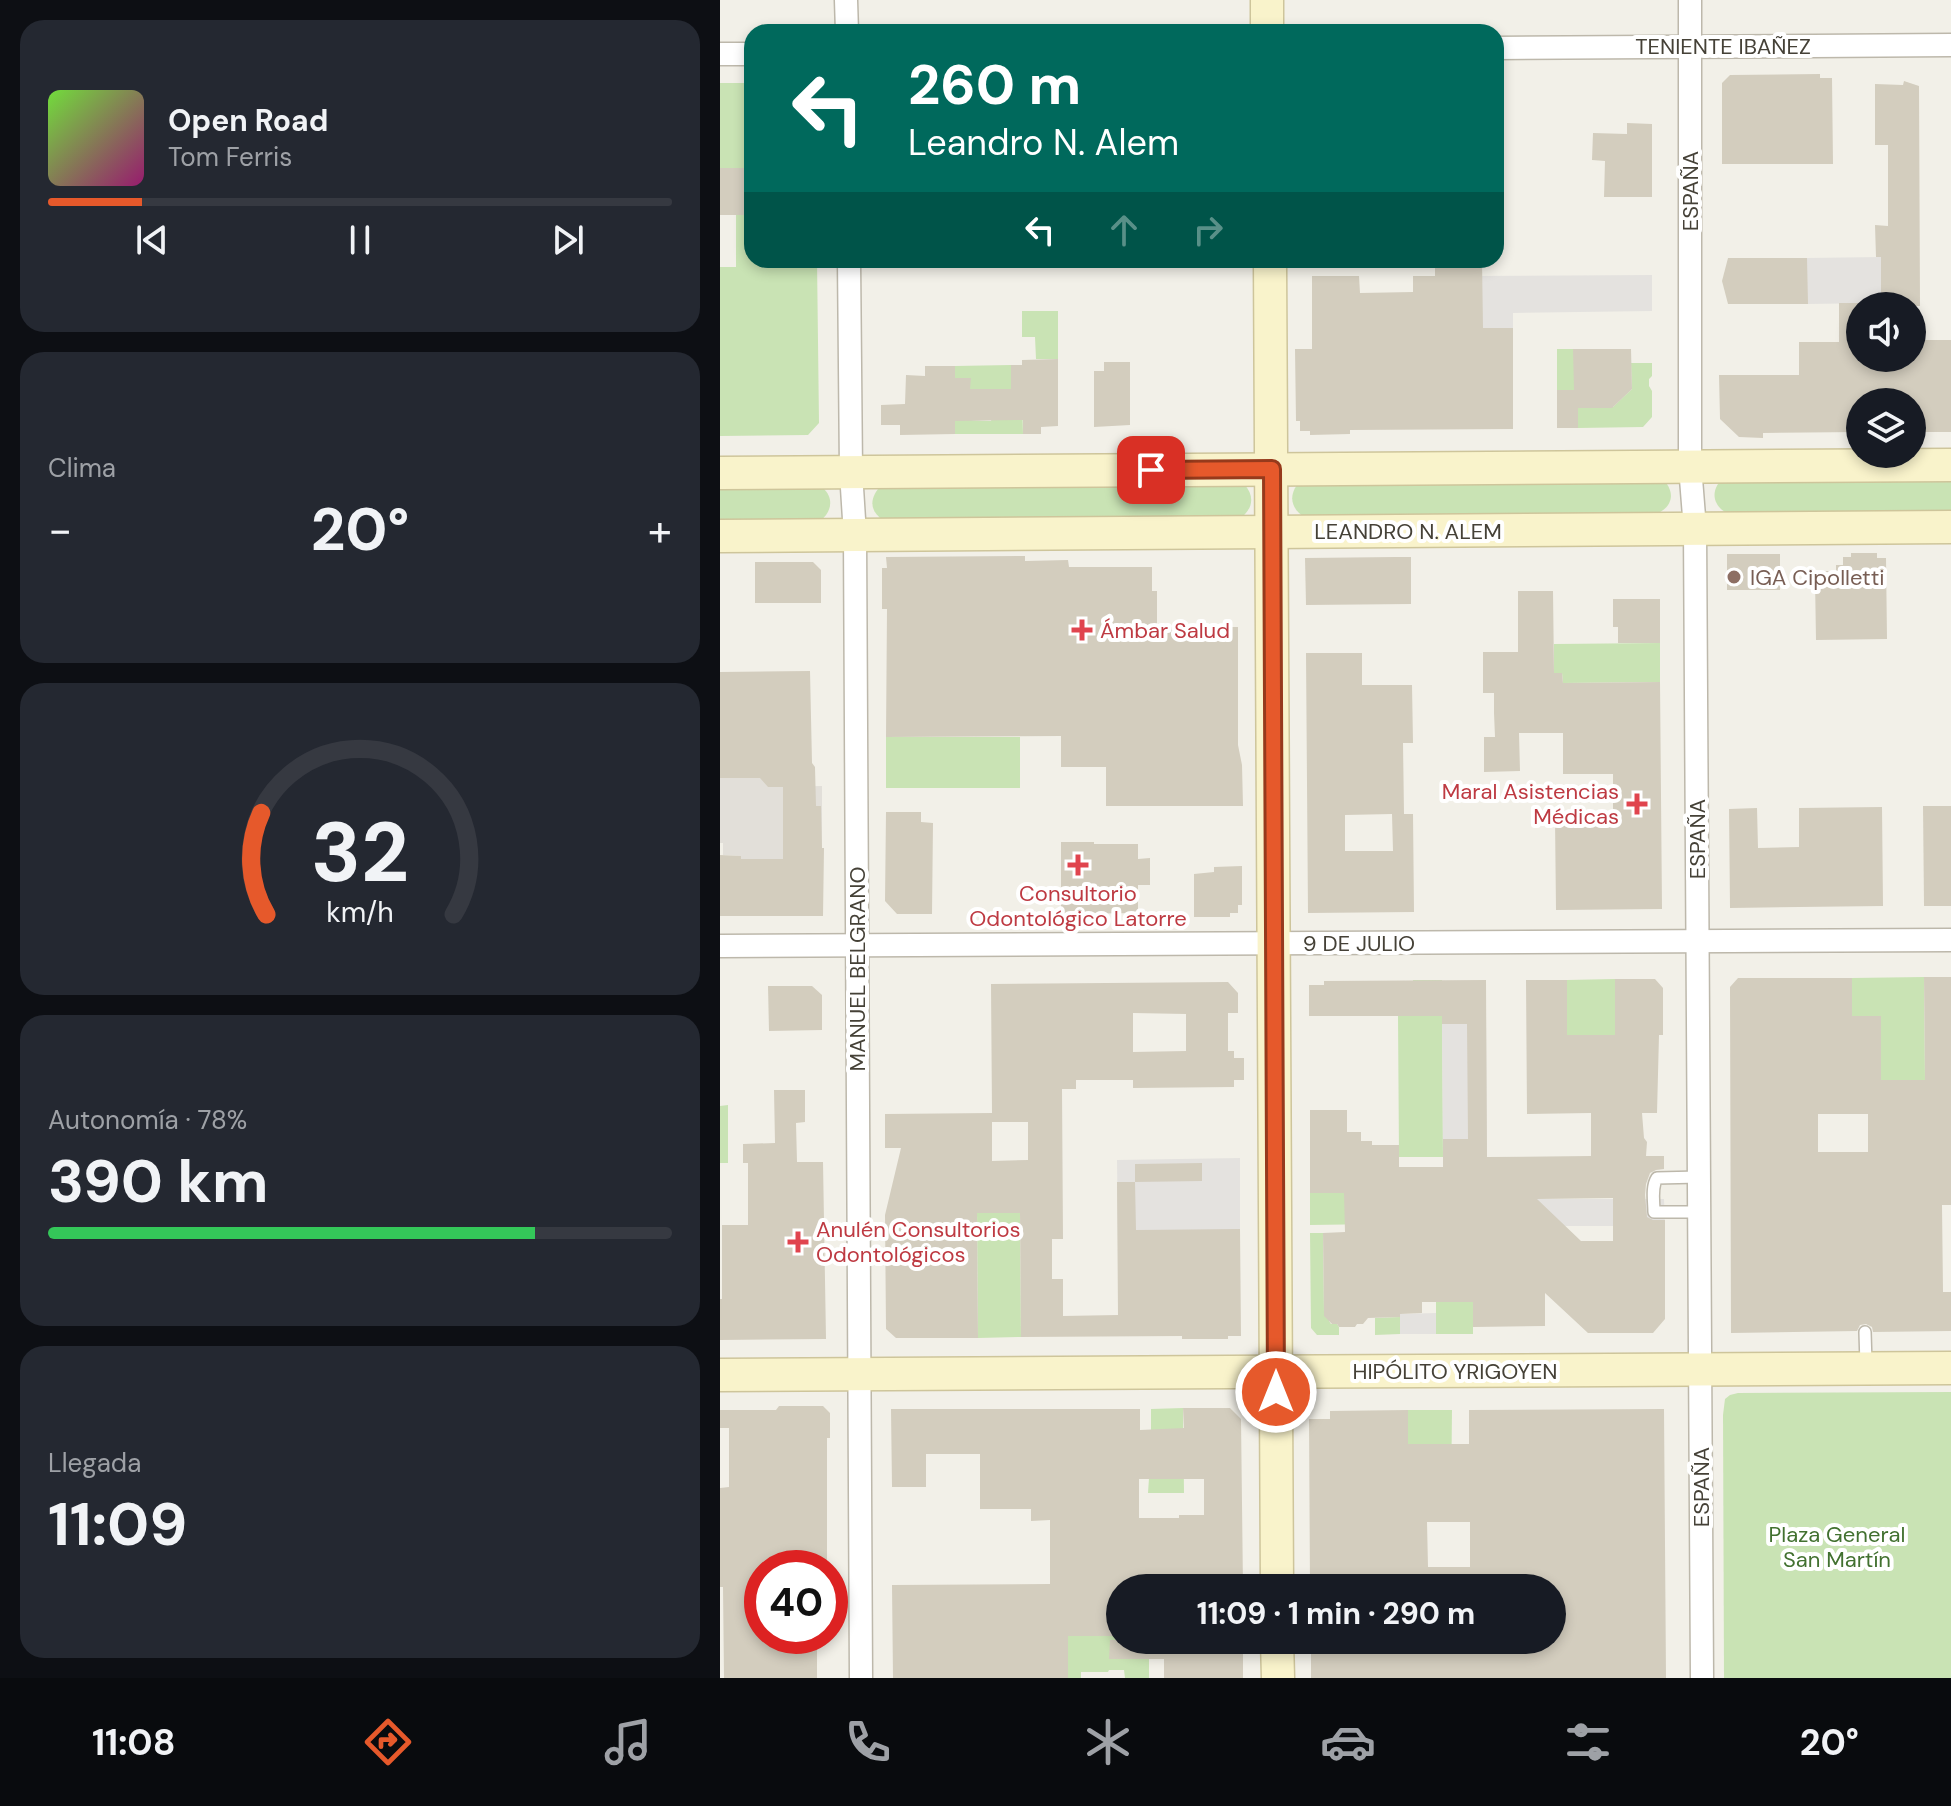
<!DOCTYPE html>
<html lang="es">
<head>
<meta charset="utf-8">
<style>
  :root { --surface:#171b24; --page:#242831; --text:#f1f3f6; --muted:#9ea1a6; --line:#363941; --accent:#e6592b }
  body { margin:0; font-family:"DM Sans",sans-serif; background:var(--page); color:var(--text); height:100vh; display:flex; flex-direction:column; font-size:30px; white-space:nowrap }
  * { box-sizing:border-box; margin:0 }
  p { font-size:26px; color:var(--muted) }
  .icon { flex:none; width:44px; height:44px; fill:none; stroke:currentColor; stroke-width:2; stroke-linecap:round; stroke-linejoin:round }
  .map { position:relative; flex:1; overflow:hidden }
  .sheet { display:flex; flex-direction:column; gap:20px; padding:20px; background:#0d0f14; width:720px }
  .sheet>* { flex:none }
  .guide { position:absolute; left:24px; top:24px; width:760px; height:244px; border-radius:24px; box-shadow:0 4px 12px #0003; background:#00695c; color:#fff; overflow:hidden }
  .tools { position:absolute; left:1126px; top:292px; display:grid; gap:16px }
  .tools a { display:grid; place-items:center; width:80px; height:80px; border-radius:50%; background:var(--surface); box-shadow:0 4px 12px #0003; font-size:40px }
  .speed { position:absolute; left:24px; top:1550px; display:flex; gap:16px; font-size:40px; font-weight:700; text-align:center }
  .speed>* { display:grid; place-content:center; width:104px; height:104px; border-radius:50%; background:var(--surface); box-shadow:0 4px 12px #0003; line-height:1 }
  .speed .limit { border:12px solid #d22; background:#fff; color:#111 }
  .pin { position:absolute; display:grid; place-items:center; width:68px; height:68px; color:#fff; margin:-34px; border-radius:16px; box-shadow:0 4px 12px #0006 }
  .me { position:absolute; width:88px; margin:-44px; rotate:0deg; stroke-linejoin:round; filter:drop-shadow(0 0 6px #0008) }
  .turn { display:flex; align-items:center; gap:28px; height:168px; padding:0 32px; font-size:36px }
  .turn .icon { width:104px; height:104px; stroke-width:2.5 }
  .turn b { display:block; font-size:56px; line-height:68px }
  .lanes { display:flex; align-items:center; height:76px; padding:0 32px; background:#0003; justify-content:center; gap:40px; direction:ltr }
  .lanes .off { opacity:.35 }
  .big { font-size:60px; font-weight:700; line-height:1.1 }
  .sheet .tile { flex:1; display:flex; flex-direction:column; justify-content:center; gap:12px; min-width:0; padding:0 28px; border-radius:24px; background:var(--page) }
  .sheet .dial { align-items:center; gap:0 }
  .dial svg { height:208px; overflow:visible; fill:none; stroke:var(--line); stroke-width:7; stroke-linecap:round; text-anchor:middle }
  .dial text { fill:var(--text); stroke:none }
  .song { display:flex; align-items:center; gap:24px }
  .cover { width:96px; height:96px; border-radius:12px; background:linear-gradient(135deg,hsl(100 70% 55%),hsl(320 70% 35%)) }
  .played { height:8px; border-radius:4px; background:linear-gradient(90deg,var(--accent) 15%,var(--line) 15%) }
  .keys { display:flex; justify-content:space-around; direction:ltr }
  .heat { display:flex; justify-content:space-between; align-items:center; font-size:44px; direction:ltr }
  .charge { height:12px; border-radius:6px; background:linear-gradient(90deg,#34c759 78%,var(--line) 0) }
  .trip { position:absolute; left:386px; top:1574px; width:460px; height:80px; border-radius:40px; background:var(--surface); box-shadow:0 4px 12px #0003; font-weight:700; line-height:80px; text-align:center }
  .tabs { display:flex; height:128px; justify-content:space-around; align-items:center; background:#090b0e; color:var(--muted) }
  .tabs .icon { width:56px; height:56px }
  .tabs .active { color:var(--accent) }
  .tabs b { font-size:36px; color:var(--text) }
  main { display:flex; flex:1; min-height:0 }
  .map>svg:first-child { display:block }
</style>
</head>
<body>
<main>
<section class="sheet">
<div class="tile">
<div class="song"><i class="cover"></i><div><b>Open Road</b><p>Tom Ferris</p></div></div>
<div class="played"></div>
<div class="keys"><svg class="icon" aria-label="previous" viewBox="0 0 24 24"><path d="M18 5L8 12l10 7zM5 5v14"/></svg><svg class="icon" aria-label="pause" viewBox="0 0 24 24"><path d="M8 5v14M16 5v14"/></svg><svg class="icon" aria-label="next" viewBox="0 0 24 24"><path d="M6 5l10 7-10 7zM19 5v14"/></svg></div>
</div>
<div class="tile"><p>Clima</p>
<div class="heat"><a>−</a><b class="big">20°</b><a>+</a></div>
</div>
<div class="tile dial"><svg viewBox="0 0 100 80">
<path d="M14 69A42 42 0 1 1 86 69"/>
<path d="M14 69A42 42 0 0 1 12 30" stroke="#e6592b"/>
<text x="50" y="56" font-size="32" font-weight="700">32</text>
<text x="50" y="72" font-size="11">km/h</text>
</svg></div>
<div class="tile"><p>Autonomía · 78%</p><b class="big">390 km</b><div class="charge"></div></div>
<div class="tile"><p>Llegada</p><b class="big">11:09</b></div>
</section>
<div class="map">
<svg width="1231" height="1678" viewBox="0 0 1231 1678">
  <rect width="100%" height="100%" fill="#f2f0e8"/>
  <path fill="#e2dfd9" d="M0 672H13V755H40L48 787 102 786V848L67 859H21V856L3 855V843H0Z"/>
  <g fill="#c9e3b4">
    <path d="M0 83H32V260H97L99 423 88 435 0 436V267H16V215L29 214V169L0 168Z"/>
    <path d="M302 311H338V359H316L315 337H302Z"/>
    <path d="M837 349H853L867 390H837Z"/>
    <path d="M911 363H932V376L929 379V386L932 391V417L923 427 858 428V408L893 407 912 389Z"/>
    <path d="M291 365V386L302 398 303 434H235V417C248 420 259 421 271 421L272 417 250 389V378H235V366Z"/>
    <path d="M1231 475V513H1007C993 506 990 491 1002 479Z"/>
    <path d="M941 478C956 490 954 508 935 514L583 516C571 508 569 496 577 485Z"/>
    <path d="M524 484C535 496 533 508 521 518L163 520C148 510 150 496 162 485Z"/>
    <path d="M0 485 103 488C114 498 112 512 100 521L0 523Z"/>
    <path d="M940 643V682L843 683 842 673H834V644Z"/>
    <rect x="166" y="737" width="134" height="51"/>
    <path d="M1204 977 1205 1080H1161V1016H1132V978Z"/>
    <path d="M895 979V1035H847V980Z"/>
    <path d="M693 980H722L723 1157H679L678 1016H693Z"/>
    <path d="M8 1105V1163H0V1106Z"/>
    <path d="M590 1193H659V1224L590 1225Z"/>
    <path d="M257 1213H300L301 1337 258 1338Z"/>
    <path d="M590 1233H603L604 1312H609V1321L611 1324H617L619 1327V1335H597L591 1328Z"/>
    <path d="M716 1281 768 1302 753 1315V1334H716Z"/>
    <path d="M680 1317V1334L655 1335V1318Z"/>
    <path d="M1231 1392V1678H1004L1003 1415 1005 1399 1010 1395 1018 1393Z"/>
    <path d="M463 1408 464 1493H428L431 1448V1409Z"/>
    <path d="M688 1410H732L731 1501 688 1471Z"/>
    <path d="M348 1636H400V1640H429V1678H405L404 1670H389L388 1672H361V1678H348Z"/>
  </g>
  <g fill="#e4e2df">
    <path d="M1161 257V303L1087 304V258Z"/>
    <path d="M932 275V311L793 313V429H748L751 276Z"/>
    <path d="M722 1024H766L767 1157H788V1199H944L945 1226H767V1157H723Z"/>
    <path d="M520 1158V1247L398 1248 397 1160Z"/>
    <path d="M716 1313V1334H680V1314Z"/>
  </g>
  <g fill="#d3cdbe" fill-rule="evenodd">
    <path d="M1100 74V78H1112L1113 164H1002V83L1010 75Z"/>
    <path d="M1184 81 1199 86 1200 306H1161V257H1156L1155 225 1168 226V145H1155V84L1183 85Z"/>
    <path d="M907 123 932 124V197H884L885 161 872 160 873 133 907 134Z"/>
    <rect x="0" y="168" width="29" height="47"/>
    <path d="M1008 258H1087L1088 304H1008L1002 281Z"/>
    <path d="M715 260H762L763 328H793V429L630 430V434L590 435V431H580V421H576L575 349H592V276H639L640 293 693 292V276H715Z"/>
    <path d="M1119 303H1140V358H1192V340H1231V432H1192V402H1140V432L1043 433V438L1019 437 1000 419 999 375H1079V342H1119Z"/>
    <path d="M853 349H911L912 389 892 408H858V428H837V390H854Z"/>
    <path d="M338 359V426L321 427V434H303V420L235 421V434L180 435V425H161V405L185 404 186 375 205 376V366H235V378H251L250 389H291V365H302V360Z"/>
    <path d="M384 362H410V425L374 427V371H384Z"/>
    <path d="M1131 553H1157V558H1166L1167 639 1096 640 1095 579H1105V571H1116V565H1123V557H1131Z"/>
    <rect x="1007" y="554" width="53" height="36"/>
    <path d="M305 556V561L348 560 349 567H432V591H437V627H518V745L522 765 523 806H386V767H341V736L166 737 167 609H162V568H167L166 557Z"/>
    <path d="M675 557H691V604L586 605 585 558Z"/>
    <path d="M35 562H93L101 570V603H35Z"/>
    <path d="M798 591H833L834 673H842L843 683 940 682 942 909 836 910 835 819 893 818V774H843V733H799L800 771 764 772V737H775L774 713V693H763V652H798Z"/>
    <path d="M893 599H940V643H898V627H893Z"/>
    <path d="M586 653H642V685H692L693 743H683L684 814H693L694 912 588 913ZM672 814 673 851H625V815Z"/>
    <path d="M90 671 92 763 95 767 96 806H101L102 848H104L103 916H0V855L21 856V859H63V787H48L40 778H0V672Z"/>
    <path d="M1203 806H1231V906H1204Z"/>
    <path d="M1162 807 1163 906 1010 908 1009 809 1037 808 1038 848 1079 847V808Z"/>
    <path d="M166 812H201V822L213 823 212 914H177L165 901Z"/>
    <path d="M341 842H374V844H418V859L430 858V885H418V913L341 914Z"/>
    <path d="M522 866V905H518V913H510V917H474V874L494 872V867Z"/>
    <path d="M1204 977H1231V1205H1222L1223 1292H1231V1331L1153 1332 1152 1327 1146 1324 1140 1325 1137 1331 1011 1333 1010 987 1018 978H1132V1016H1161V1080H1205ZM1098 1114H1148V1152H1098Z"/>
    <path d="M895 979H935L943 988V1035H939L937 1113H922L924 1138 927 1142 926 1156H944V1169L936 1170 930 1173 926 1184 925 1195 927 1217 933 1220H945V1319L933 1333H868L825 1293V1326L753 1327V1302H702V1313L680 1314V1317L648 1318 643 1324H637L635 1327H619L617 1324H612L604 1316 603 1233 625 1232 624 1193H590V1110H627V1132H641V1141H652V1145H679V1167H723V1139H748L747 1024H722V1016H589V985H604V981L766 980 767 1157 871 1156V1113L807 1114 806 980H847V1035H895ZM893 1198V1241H861L817 1199Z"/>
    <path d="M508 982 518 993V1013H508V1051H514V1058H524V1080H514V1087L413 1088V1080H356V1089H342L343 1239H332V1279H343V1316L398 1315 397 1182H415L416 1230 520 1229 521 1336H508V1339H462V1336L301 1337 300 1213H257L258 1338H176L166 1329 165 1215 181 1148H165V1114L272 1113 271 984ZM413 1013 466 1014V1051L413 1052ZM272 1122H308V1160L272 1161Z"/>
    <path d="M48 986H92L102 995V1030L49 1031Z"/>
    <path d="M54 1090H85V1122L76 1123 77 1162H103L106 1339 0 1340V1299H2V1225H28V1163H23V1144L55 1143Z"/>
    <path d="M482 1163V1181L415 1182V1164Z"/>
    <path d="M59 1406H103L110 1413V1438H107V1568H42V1636H97V1678H4L3 1587H0V1488L9 1487V1428H0V1410H56Z"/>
    <path d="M463 1408H510L521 1419 523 1588H400V1636H348V1678H173L172 1585 330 1584V1520L311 1521V1509H260V1454H206V1487H172L171 1409H420V1430L464 1428ZM419 1479H484V1515H459V1518H419Z"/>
    <path d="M944 1409 946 1678H591V1640H832V1634H834V1596H832V1588H590L589 1419H610V1411L688 1410V1444H749V1410ZM707 1522H750V1567H708Z"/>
    <path d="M390 1640H482V1648H523V1678H444V1659H389Z"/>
  </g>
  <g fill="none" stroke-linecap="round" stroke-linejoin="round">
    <defs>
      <g id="lane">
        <path d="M979 1177 937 1178C931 1187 934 1202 934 1212H979"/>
        <path d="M1145 1332 1146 1364"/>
      </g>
      <g id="street">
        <path d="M126 0 127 32"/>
        <path d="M970 0V466L975 529 982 1678"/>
        <path d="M776 48 1231 45"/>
        <path d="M0 54H32"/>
        <path d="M129 260 131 472 135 535 141 1678"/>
        <path d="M0 946 1231 940"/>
      </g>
      <g id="secondary">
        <path d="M547 0V32"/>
        <path d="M550 260 557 1588"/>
        <path d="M0 473 1231 465"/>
        <path d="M0 536 1231 527"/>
        <path d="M0 1375 1231 1368"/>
        <path d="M557 1640 558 1678"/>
      </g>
    </defs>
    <use href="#lane" stroke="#bdb8ab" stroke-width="14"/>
    <use href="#street" stroke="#bdb8ab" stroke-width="25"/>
    <use href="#secondary" stroke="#cec59b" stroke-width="35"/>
    <use href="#lane" stroke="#fff" stroke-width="11"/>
    <use href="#street" stroke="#fff" stroke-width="22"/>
    <use href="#secondary" stroke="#f9f3cb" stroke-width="32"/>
  </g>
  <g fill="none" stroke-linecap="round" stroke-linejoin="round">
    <defs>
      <path id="route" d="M431 470 552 469 556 1392"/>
    </defs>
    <use href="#route" stroke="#963a1c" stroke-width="20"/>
    <use href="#route" stroke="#e6592b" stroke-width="14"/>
  </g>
  <circle fill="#8d6e63" stroke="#fff" stroke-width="3" cx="1014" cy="577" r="8"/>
  <g fill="#e0444e" stroke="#fff" stroke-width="3">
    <path d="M358 618h8v8h8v8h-8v8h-8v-8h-8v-8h8z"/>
    <path d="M913 792h8v8h8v8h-8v8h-8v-8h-8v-8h8z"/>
    <path d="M354 853h8v8h8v8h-8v8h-8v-8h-8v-8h8z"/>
    <path d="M74 1230h8v8h8v8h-8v8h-8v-8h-8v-8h8z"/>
  </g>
  <g text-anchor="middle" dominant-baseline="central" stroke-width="8" stroke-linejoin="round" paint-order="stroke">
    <g font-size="22" fill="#454137" stroke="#fff">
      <text x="1003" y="46">TENIENTE IBAÑEZ</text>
      <text transform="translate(970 191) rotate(-90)">ESPAÑA</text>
      <text x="688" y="531">LEANDRO N. ALEM</text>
      <text transform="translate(977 839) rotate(-90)">ESPAÑA</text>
      <text x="639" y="943">9 DE JULIO</text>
      <text transform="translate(137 969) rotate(-90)">MANUEL BELGRANO</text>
      <text x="735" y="1371">HIPÓLITO YRIGOYEN</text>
      <text transform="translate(981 1487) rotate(-90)">ESPAÑA</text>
    </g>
    <g font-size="22" fill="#785e54" stroke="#fff" text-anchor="start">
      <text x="1030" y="577">IGA Cipolletti</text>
    </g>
    <g font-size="22" fill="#be3a42" stroke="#fff" text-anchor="start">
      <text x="380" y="630">Ámbar Salud</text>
      <text x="899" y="791" text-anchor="end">Maral Asistencias<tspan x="899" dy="25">Médicas</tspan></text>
      <text x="358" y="893" text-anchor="middle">Consultorio<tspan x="358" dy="25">Odontológico Latorre</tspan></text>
      <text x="96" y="1229">Anulén Consultorios<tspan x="96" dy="25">Odontológicos</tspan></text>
    </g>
    <g font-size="22" fill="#427130" stroke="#fff">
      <text x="1117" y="1534">Plaza General<tspan x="1117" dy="25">San Martín</tspan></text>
    </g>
  </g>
</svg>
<div class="tools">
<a><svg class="icon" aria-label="sound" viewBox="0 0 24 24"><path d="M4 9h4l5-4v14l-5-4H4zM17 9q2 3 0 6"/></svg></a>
<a><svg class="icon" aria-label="layers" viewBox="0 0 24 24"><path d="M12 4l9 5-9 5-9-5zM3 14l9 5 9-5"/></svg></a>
</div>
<div class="speed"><div class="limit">40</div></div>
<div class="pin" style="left:431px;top:470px;background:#d93025"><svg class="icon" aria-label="arrive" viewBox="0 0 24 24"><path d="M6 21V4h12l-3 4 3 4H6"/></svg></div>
<svg class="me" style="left:556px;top:1392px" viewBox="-20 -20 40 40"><circle r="17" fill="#e6592b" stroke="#fff" stroke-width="3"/><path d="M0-11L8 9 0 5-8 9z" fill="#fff"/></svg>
<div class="trip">11:09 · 1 min · 290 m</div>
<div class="guide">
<div class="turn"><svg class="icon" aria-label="left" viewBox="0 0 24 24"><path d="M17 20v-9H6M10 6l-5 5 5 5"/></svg><div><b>260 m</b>Leandro N. Alem</div></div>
<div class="lanes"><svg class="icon" aria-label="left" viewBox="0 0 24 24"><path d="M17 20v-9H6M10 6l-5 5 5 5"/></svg><svg class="icon off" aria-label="ahead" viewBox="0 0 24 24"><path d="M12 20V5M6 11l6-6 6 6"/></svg><svg class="icon off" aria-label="right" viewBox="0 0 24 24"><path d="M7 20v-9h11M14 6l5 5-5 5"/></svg></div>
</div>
</div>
</main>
<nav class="tabs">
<b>11:08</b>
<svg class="icon active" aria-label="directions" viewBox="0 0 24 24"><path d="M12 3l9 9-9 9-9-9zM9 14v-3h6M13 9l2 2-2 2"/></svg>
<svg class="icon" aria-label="music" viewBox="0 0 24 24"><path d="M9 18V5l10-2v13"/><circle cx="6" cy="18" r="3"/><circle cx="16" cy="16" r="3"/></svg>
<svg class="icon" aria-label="phone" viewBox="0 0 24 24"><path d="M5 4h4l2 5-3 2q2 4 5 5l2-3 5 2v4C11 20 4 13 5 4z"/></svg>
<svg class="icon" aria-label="climate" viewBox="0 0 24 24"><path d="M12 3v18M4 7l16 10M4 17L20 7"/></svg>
<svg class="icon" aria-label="car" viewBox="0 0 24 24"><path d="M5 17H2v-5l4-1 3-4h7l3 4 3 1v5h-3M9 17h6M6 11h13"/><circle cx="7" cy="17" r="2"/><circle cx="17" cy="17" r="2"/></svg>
<svg class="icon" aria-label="filters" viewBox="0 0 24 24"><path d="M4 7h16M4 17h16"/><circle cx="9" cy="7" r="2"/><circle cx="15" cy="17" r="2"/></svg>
<b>20°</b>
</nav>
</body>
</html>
